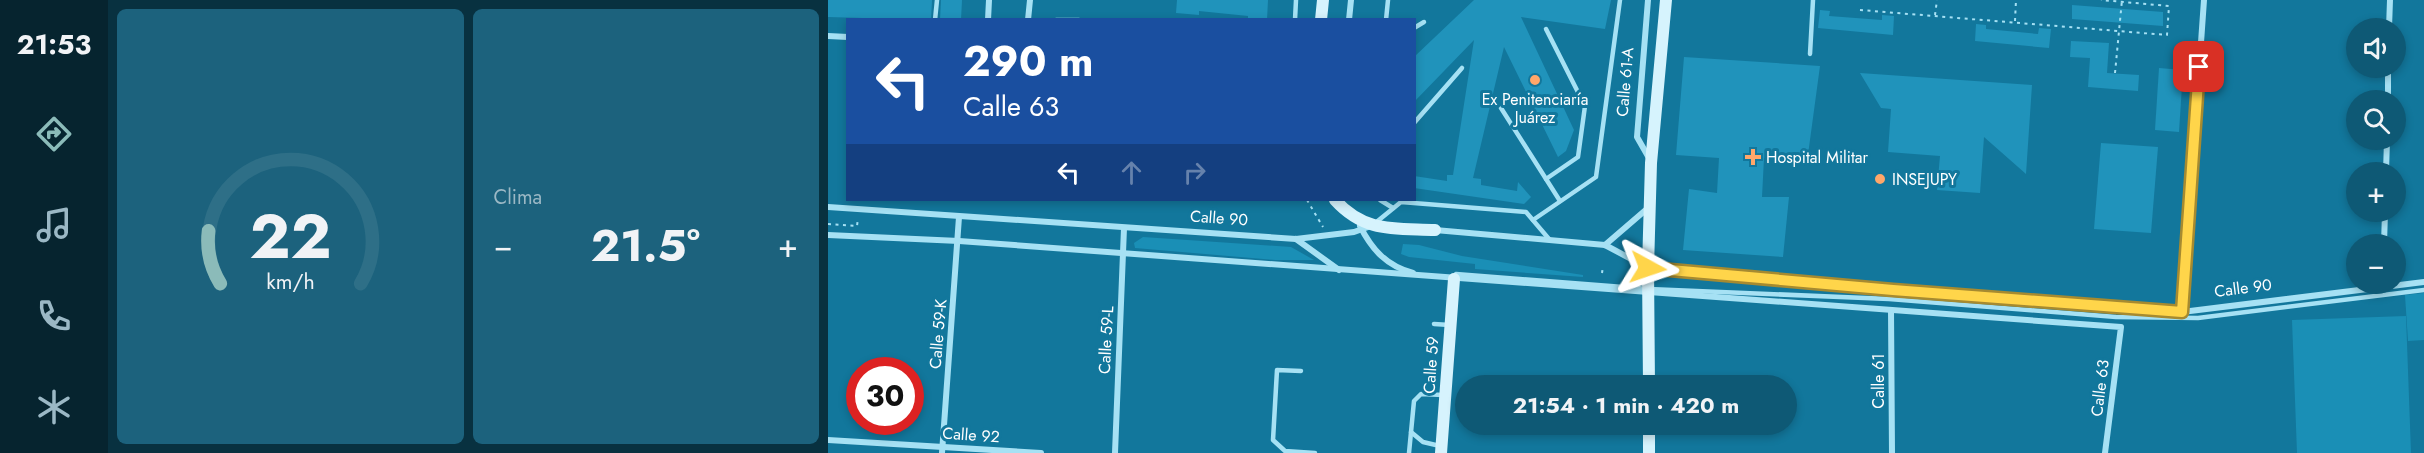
<!DOCTYPE html>
<html lang="es">
<head>
<meta charset="utf-8">
<style>
  :root { --surface:#0e5975; --page:#1c627d; --text:#f1f3f6; --muted:#9bb8c5; --line:#2e6f87; --accent:#8bbbb9 }
  body { margin:0; font-family:Jost,sans-serif; background:var(--page); color:var(--text); height:100vh; display:flex; flex-direction:column; font-size:22px; white-space:nowrap }
  * { box-sizing:border-box; margin:0 }
  p { font-size:20px; color:var(--muted) }
  .icon { flex:none; width:33px; height:33px; fill:none; stroke:currentColor; stroke-width:2; stroke-linecap:round; stroke-linejoin:round }
  .map { position:relative; flex:1; overflow:hidden }
  .details { display:flex; flex-direction:column; gap:9px; padding:9px; background:#083140; width:720px }
  .details>* { flex:none }
  .banner { position:absolute; left:18px; top:18px; width:570px; height:183px; border-radius:0px; box-shadow:0 3px 9px #0003; background:#1a4fa0; color:#fff; overflow:hidden }
  .tools { position:absolute; left:1518px; top:18px; display:grid; gap:12px }
  .tools a { display:grid; place-items:center; width:60px; height:60px; border-radius:50%; background:var(--surface); box-shadow:0 3px 9px #0003; font-size:30px }
  .speed { position:absolute; left:18px; top:357px; display:flex; gap:12px; font-size:30px; font-weight:700; text-align:center }
  .speed>* { display:grid; place-content:center; width:78px; height:78px; border-radius:50%; background:var(--surface); box-shadow:0 3px 9px #0003; line-height:1 }
  .speed .limit { border:9px solid #d22; background:#fff; color:#111 }
  .pin { position:absolute; display:grid; place-items:center; width:51px; height:51px; color:#fff; margin:-26px; border-radius:12px; box-shadow:0 3px 9px #0006 }
  .me { position:absolute; width:66px; margin:-33px; rotate:95deg; stroke-linejoin:round; filter:drop-shadow(0 0 4px #0008) }
  .turn { display:flex; align-items:center; gap:21px; height:126px; padding:0 18px; font-size:27px }
  .turn .icon { width:78px; height:78px; stroke-width:2.5 }
  .turn b { display:block; font-size:42px; line-height:51px }
  .lanes { display:flex; align-items:center; height:57px; padding:0 18px; background:#0003; justify-content:center; gap:30px; direction:ltr }
  .lanes .off { opacity:.35 }
  .big { font-size:45px; font-weight:700; line-height:1.1 }
  .details .widget { flex:1; display:flex; flex-direction:column; justify-content:center; gap:9px; min-width:0; padding:0 21px; border-radius:9px; background:var(--page) }
  .details .dial { align-items:center; gap:0 }
  .dial svg { height:156px; overflow:visible; fill:none; stroke:var(--line); stroke-width:7; stroke-linecap:round; text-anchor:middle }
  .dial text { fill:var(--text); stroke:none }
  .heat { display:flex; justify-content:space-between; align-items:center; font-size:33px; direction:ltr }
  .details .tiles { flex:1; display:grid; gap:9px; grid-template-columns:repeat(2,1fr) }
  .trip { position:absolute; left:627px; top:375px; width:342px; height:60px; border-radius:30px; background:var(--surface); box-shadow:0 3px 9px #0003; font-weight:700; line-height:60px; text-align:center }
  main { display:flex; flex:1; min-height:0 }
  .dock { display:flex; flex-direction:column; width:108px; justify-content:space-around; align-items:center; background:#06242f; color:var(--muted) }
  .dock .icon { width:42px; height:42px }
  .dock .active { color:var(--accent) }
  .dock b { font-size:27px; color:var(--text) }
  .map>svg:first-child { display:block }
</style>
</head>
<body>
<main>
<nav class="dock">
<b>21:53</b>
<svg class="icon active" aria-label="directions" viewBox="0 0 24 24"><path d="M12 3l9 9-9 9-9-9zM9 14v-3h6M13 9l2 2-2 2"/></svg>
<svg class="icon" aria-label="music" viewBox="0 0 24 24"><path d="M9 18V5l10-2v13"/><circle cx="6" cy="18" r="3"/><circle cx="16" cy="16" r="3"/></svg>
<svg class="icon" aria-label="phone" viewBox="0 0 24 24"><path d="M5 4h4l2 5-3 2q2 4 5 5l2-3 5 2v4C11 20 4 13 5 4z"/></svg>
<svg class="icon" aria-label="climate" viewBox="0 0 24 24"><path d="M12 3v18M4 7l16 10M4 17L20 7"/></svg>
</nav>
<section class="details">
<div class="tiles">
<div class="widget dial"><svg viewBox="0 0 100 80">
<path d="M14 69A42 42 0 1 1 86 69"/>
<path d="M14 69A42 42 0 0 1 8 42" stroke="#8bbbb9"/>
<text x="50" y="56" font-size="32" font-weight="700">22</text>
<text x="50" y="72" font-size="11">km/h</text>
</svg></div>
<div class="widget"><p>Clima</p>
<div class="heat"><a>−</a><b class="big">21.5°</b><a>+</a></div>
</div>
</div>
</section>
<div class="map">
<svg width="1596" height="453" viewBox="0 0 1596 453">
  <rect width="100%" height="100%" fill="#12779c"/>
  <g fill="#1a8fb6">
    <path d="M315 237 463 247 486 260H447L307 248 306 243Z"/>
    <path d="M575 244 591 245 634 256 755 275V277L647 269V264L581 257 573 254Z"/>
    <path d="M1596 293V340L1580 341 1577 295Z"/>
    <path d="M1578 316 1583 453H1469L1464 320Z"/>
  </g>
  <g fill="#2093bb">
    <path d="M0 0H104L103 20 0 17Z"/>
    <path d="M113 0H134L133 20H112Z"/>
    <path d="M349 0H440L439 20H420V16L371 11V15L348 13Z"/>
    <path d="M646 0H783L777 29 693 17 746 130 738 151 730 157 676 47 645 178 653 179V185L689 191 690 182 703 197 696 204 586 188V176L619 181V175H625L646 40 586 102V57Z"/>
    <path d="M1244 5 1335 12V26L1244 19Z"/>
    <path d="M992 10 1002 11 1001 16 1054 20V15L1066 16 1065 35 990 28Z"/>
    <path d="M1148 24 1158 25V29L1210 34 1211 28 1223 29 1221 48 1147 41Z"/>
    <path d="M1243 41 1281 43 1279 73 1311 75 1310 91 1260 87 1262 58 1242 57Z"/>
    <path d="M856 57 992 66 979 162 936 158 934 197H961L955 257 855 250 861 189 889 193 891 158 848 155Z"/>
    <path d="M1331 68 1355 70 1351 132 1327 130Z"/>
    <path d="M1032 73 1204 85 1198 174 1156 137 1152 193 1109 190 1112 156 1060 152 1063 109 1053 108Z"/>
    <path d="M1273 143 1330 147 1323 233 1266 229Z"/>
  </g>
  <g fill="none" stroke-linecap="round" stroke-linejoin="round">
    <g stroke="#a6e1f4" stroke-width="2" stroke-dasharray="3 4.5" stroke-linecap="butt">
      <path d="M1032 10 1339 35 1341 6 1273 0"/>
      <path d="M1107 15 1109 0"/>
      <path d="M1187 21 1188 0"/>
      <path d="M1287 73 1294 0"/>
      <path d="M479 200 495 227"/>
      <path d="M0 224 29 226 30 218"/>
      <path d="M774 273 775 266"/>
    </g>
    <g stroke="#a6e1f4" stroke-width="4.5">
      <path d="M107 20 109 0"/>
      <path d="M228 20H251"/>
      <path d="M467 20 468 0"/>
      <path d="M558 20 560 0"/>
      <path d="M586 28 596 22"/>
      <path d="M982 54 985 0"/>
      <path d="M673 108 732 201"/>
      <path d="M586 123 634 68"/>
      <path d="M718 179 750 157 757 106 718 29"/>
      <path d="M552 200 565 208"/>
      <path d="M705 220 768 177 792 0"/>
      <path d="M546 224 573 202 698 212 721 239"/>
      <path d="M626 278 628 274 821 289 1061 299 1288 317 1370 318 1596 290"/>
      <path d="M606 324 622 325"/>
      <path d="M473 371 449 370 445 440 457 451 487 453"/>
      <path d="M583 432 595 442 612 446"/>
      <path d="M581 453 586 401 593 394 615 395"/>
    </g>
    <g stroke="#a6e1f4" stroke-width="6">
      <path d="M820 0 809 137 821 158"/>
      <path d="M160 20 161 0"/>
      <path d="M200 20 202 0"/>
      <path d="M521 20 523 0"/>
      <path d="M1561 28 1562 0"/>
      <path d="M0 36 20 37"/>
      <path d="M1560 100V68"/>
      <path d="M1558 172 1559 140"/>
      <path d="M0 207 468 239 526 232 543 226"/>
      <path d="M532 226C544 250 559 266 585 273"/>
      <path d="M607 230 777 245 820 268 1065 290 1354 312 1596 282"/>
      <path d="M0 235 131 241 1293 327 1277 453"/>
      <path d="M468 239 511 270"/>
      <path d="M1556 244 1557 212"/>
      <path d="M777 245 820 208"/>
      <path d="M1063 310 1064 453"/>
      <path d="M1354 312 1376 0"/>
      <path d="M0 440 213 453"/>
      <path d="M114 453 131 217"/>
      <path d="M287 453 296 228"/>
    </g>
    <g stroke="#d6f3fd" stroke-width="12">
      <path d="M493 20 495 0"/>
      <path d="M507 200C537 233 566 228 607 230"/>
      <path d="M821 386 820 268 823 163 838 0"/>
      <path d="M821 424V453"/>
      <path d="M613 453 626 279"/>
    </g>
  </g>
  <g fill="none" stroke-linecap="round" stroke-linejoin="round">
    <defs>
      <path id="route" d="M820 268 1065 290 1354 312 1371 67"/>
    </defs>
    <use href="#route" stroke="#a68a30" stroke-width="15"/>
    <use href="#route" stroke="#ffd54a" stroke-width="10"/>
  </g>
  <g fill="#ffa76a" stroke="#12779c" stroke-width="2">
    <circle cx="707" cy="80" r="6"/>
    <path d="M922 148h6v6h6v6h-6v6h-6v-6h-6v-6h6z"/>
    <circle cx="1052" cy="179" r="6"/>
  </g>
  <g text-anchor="middle" dominant-baseline="central" stroke-width="6" stroke-linejoin="round" paint-order="stroke">
    <g font-size="16" fill="#fff" stroke="#12779c">
      <text transform="translate(797 82) rotate(-85)">Calle 61-A</text>
      <text transform="translate(391 218) rotate(4)">Calle 90</text>
      <text transform="translate(1415 288) rotate(-7)">Calle 90</text>
      <text transform="translate(110 334) rotate(-85)">Calle 59-K</text>
      <text transform="translate(278 340) rotate(-87)">Calle 59-L</text>
      <text transform="translate(603 365) rotate(-86)">Calle 59</text>
      <text transform="translate(1050 381) rotate(-90)">Calle 61</text>
      <text transform="translate(1272 388) rotate(-83)">Calle 63</text>
      <text transform="translate(143 435) rotate(4)">Calle 92</text>
    </g>
    <g font-size="16" fill="#fff" stroke="#12779c" text-anchor="start">
      <text x="707" y="99" text-anchor="middle">Ex Penitenciaría<tspan x="707" dy="18">Juárez</tspan></text>
      <text x="938" y="157">Hospital Militar</text>
      <text x="1064" y="179">INSEJUPY</text>
    </g>
  </g>
</svg>
<div class="tools">
<a><svg class="icon" aria-label="sound" viewBox="0 0 24 24"><path d="M4 9h4l5-4v14l-5-4H4zM17 9q2 3 0 6"/></svg></a>
<a><svg class="icon" aria-label="search" viewBox="0 0 24 24"><circle cx="10" cy="10" r="6"/><path d="M15 15l6 6"/></svg></a>
<a>+</a>
<a>−</a>
</div>
<div class="speed"><div class="limit">30</div></div>
<div class="pin" style="left:1371px;top:67px;background:#d93025"><svg class="icon" aria-label="arrive" viewBox="0 0 24 24"><path d="M6 21V4h12l-3 4 3 4H6"/></svg></div>
<svg class="me" style="left:820px;top:268px" viewBox="-20 -20 40 40"><path d="M0-17L14 15 0 8-14 15z" fill="#ffd54a" stroke="#fff" stroke-width="4"/></svg>
<div class="trip">21:54 · 1 min · 420 m</div>
<div class="banner">
<div class="turn"><svg class="icon" aria-label="left" viewBox="0 0 24 24"><path d="M17 20v-9H6M10 6l-5 5 5 5"/></svg><div><b>290 m</b>Calle 63</div></div>
<div class="lanes"><svg class="icon" aria-label="left" viewBox="0 0 24 24"><path d="M17 20v-9H6M10 6l-5 5 5 5"/></svg><svg class="icon off" aria-label="ahead" viewBox="0 0 24 24"><path d="M12 20V5M6 11l6-6 6 6"/></svg><svg class="icon off" aria-label="right" viewBox="0 0 24 24"><path d="M7 20v-9h11M14 6l5 5-5 5"/></svg></div>
</div>
</div>
</main>
</body>
</html>
